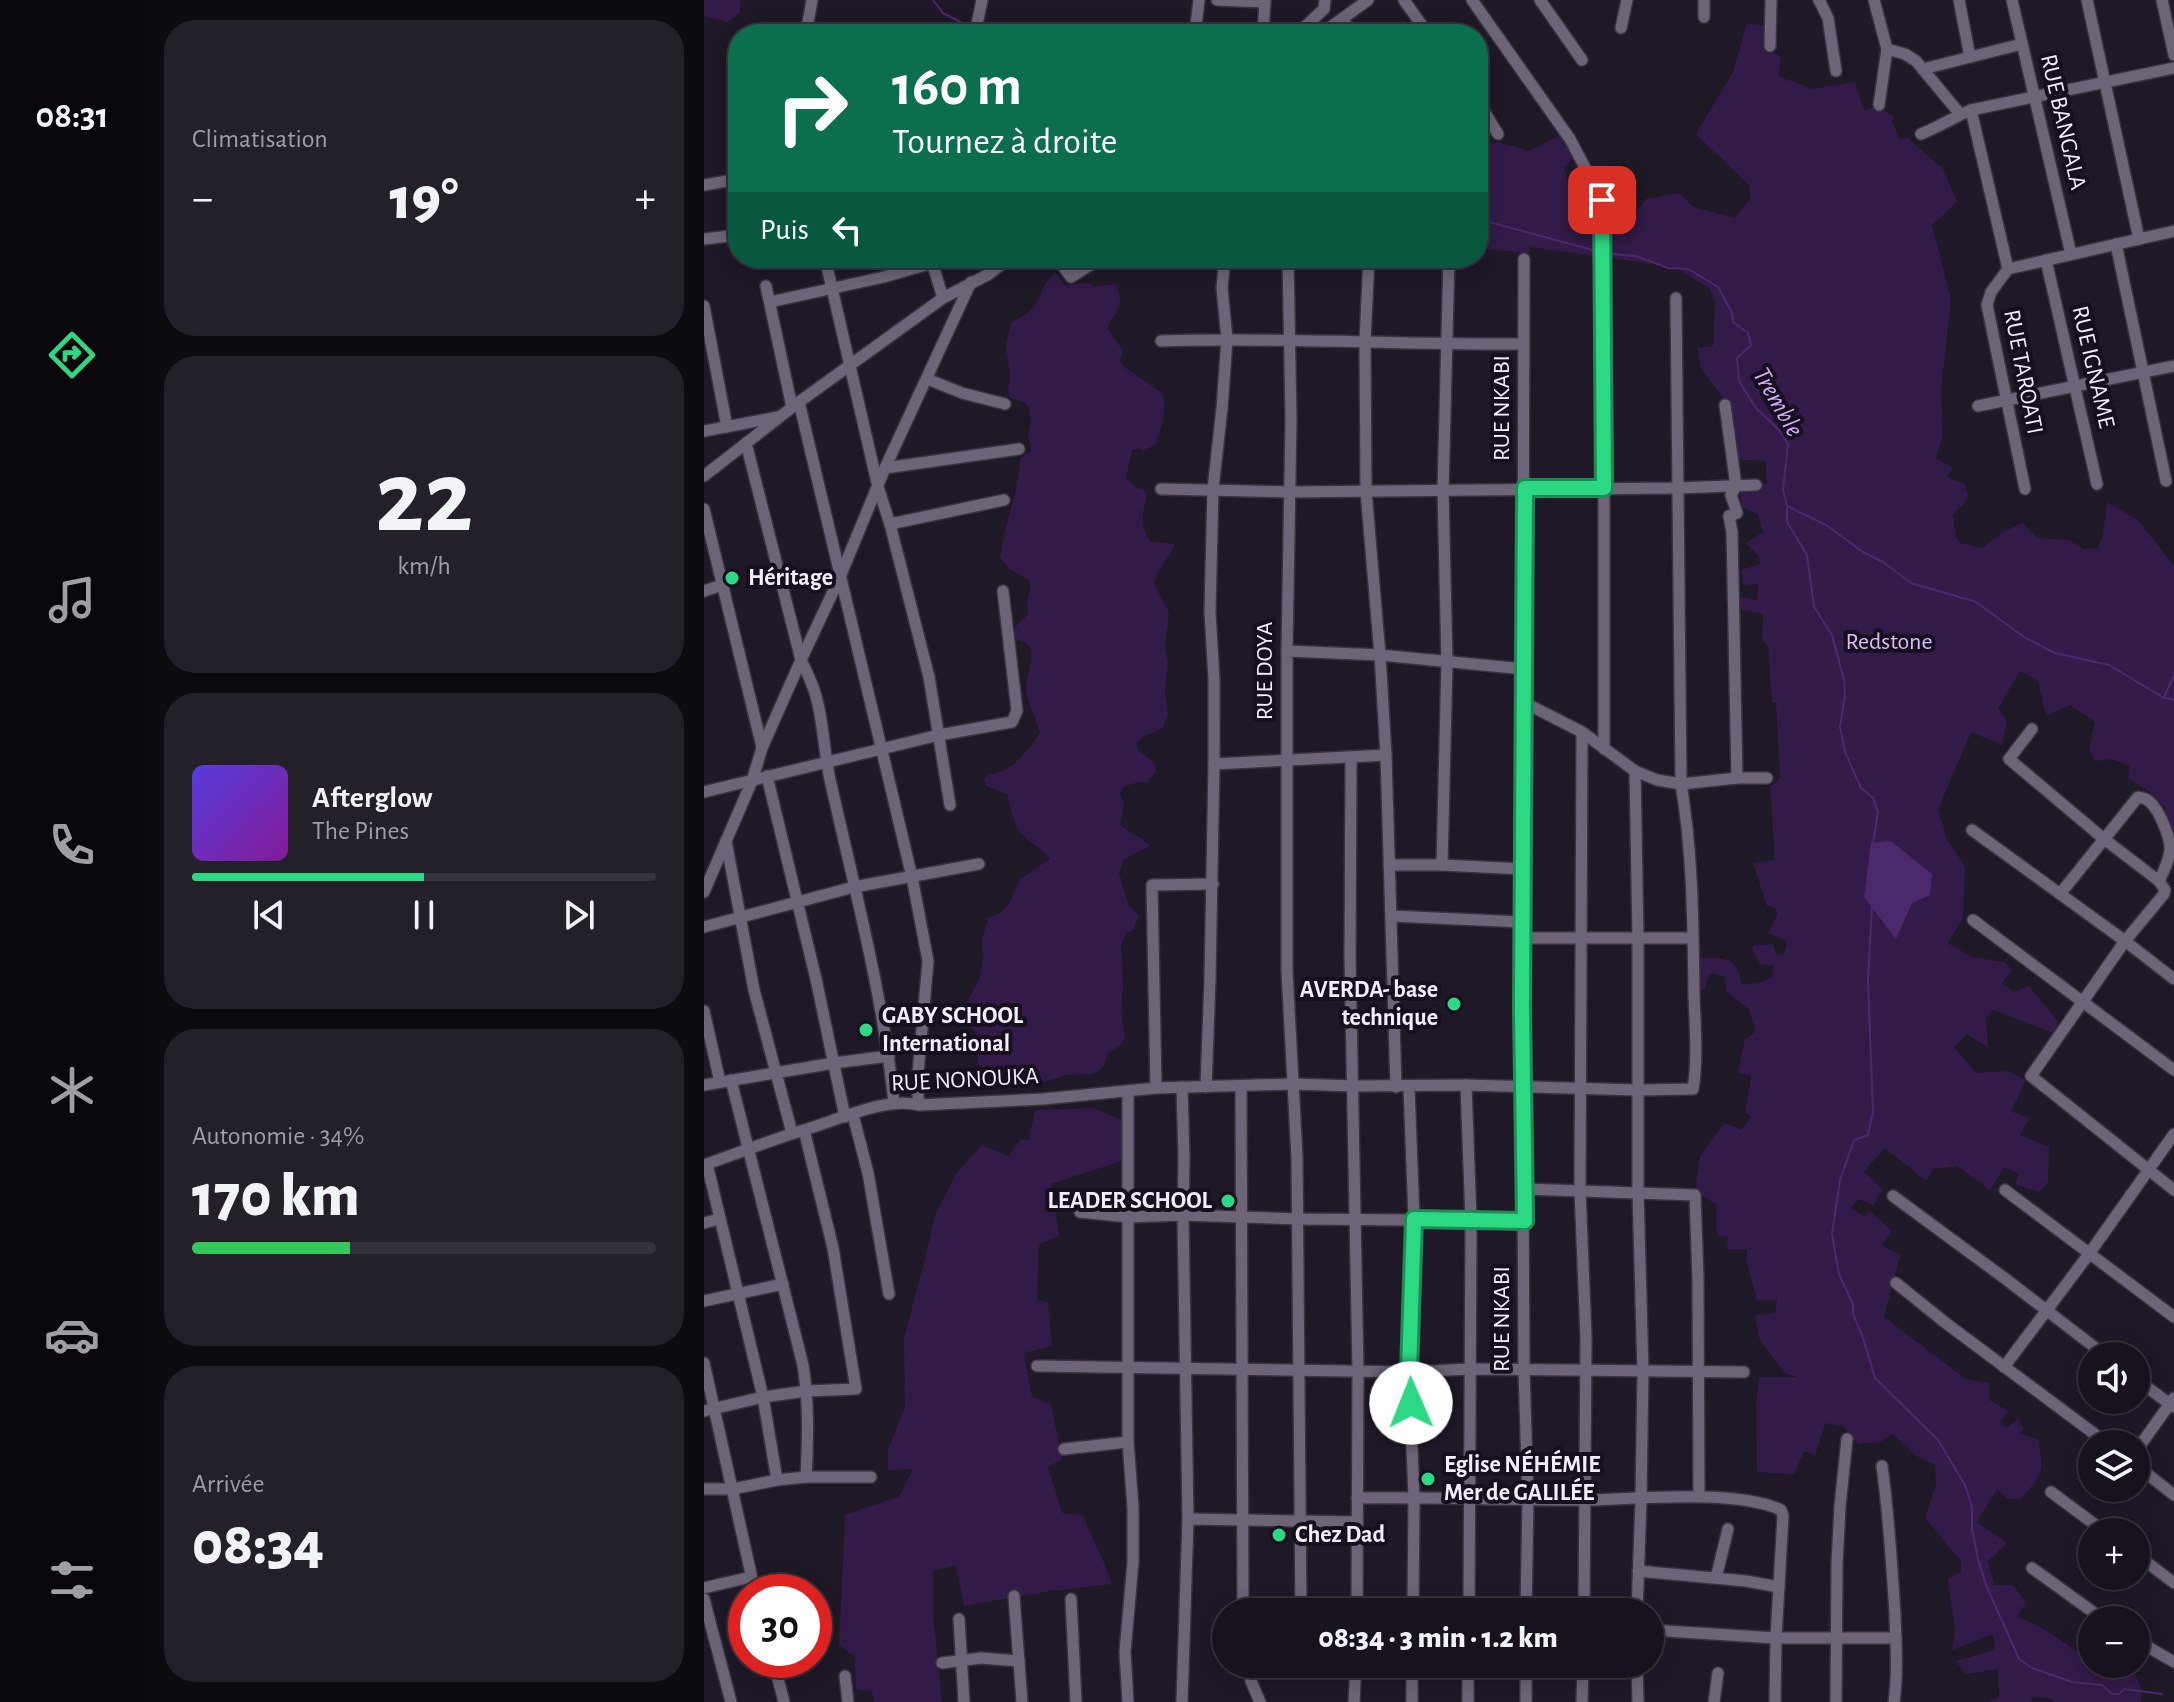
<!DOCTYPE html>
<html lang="fr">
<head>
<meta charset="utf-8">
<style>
  :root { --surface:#17121d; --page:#24202a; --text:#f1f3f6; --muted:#9e9ea4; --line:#36323b; --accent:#2dd884 }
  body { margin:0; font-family:"Alegreya Sans",sans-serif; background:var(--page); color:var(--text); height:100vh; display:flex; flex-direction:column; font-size:30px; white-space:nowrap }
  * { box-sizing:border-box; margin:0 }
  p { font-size:26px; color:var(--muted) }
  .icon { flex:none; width:44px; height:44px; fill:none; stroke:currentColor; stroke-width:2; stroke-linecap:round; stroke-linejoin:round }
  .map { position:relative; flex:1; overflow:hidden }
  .panel { display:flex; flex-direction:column; gap:20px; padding:20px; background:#0d0a10; width:560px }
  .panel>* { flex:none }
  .guide { position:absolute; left:24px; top:24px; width:760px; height:244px; border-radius:32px; box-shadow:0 4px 20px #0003,0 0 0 2px var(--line); background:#0b6e4f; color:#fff; overflow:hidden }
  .buttons { position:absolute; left:1374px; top:1342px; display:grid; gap:16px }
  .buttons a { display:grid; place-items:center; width:72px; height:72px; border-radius:50%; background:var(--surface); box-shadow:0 4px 20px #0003,0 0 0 2px var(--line); font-size:40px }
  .speed { position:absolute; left:24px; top:1574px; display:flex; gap:16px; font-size:40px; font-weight:700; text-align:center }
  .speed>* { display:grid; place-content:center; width:104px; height:104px; border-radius:50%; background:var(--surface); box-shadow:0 4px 20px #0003,0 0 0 2px var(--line); line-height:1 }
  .speed .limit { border:12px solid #d22; background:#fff; color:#111 }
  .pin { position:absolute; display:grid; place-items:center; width:68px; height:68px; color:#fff; margin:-34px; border-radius:16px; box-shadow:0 4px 12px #0006 }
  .me { position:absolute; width:88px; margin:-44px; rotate:359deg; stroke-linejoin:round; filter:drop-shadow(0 0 6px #0008) }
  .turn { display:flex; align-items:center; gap:28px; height:168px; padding:0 32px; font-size:36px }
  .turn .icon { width:104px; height:104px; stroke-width:2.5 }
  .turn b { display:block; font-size:56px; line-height:68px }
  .then { display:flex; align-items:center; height:76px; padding:0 32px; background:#0003; gap:16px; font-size:30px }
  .big { font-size:60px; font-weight:800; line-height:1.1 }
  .panel .tile { flex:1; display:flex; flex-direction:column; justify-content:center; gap:12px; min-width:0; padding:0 28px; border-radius:32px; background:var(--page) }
  .panel .dial { align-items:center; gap:0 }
  .dial b { font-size:104px; line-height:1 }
  .song { display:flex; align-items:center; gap:24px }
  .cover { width:96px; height:96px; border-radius:12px; background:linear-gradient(135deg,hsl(250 70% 55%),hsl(290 70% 35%)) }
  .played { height:8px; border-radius:4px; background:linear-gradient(90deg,var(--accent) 50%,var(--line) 50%) }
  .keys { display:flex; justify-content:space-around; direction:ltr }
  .heat { display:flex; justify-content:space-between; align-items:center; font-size:44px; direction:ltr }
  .charge { height:12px; border-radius:6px; background:linear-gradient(90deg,#34c759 34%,var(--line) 0) }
  .trip { position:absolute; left:508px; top:1598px; width:452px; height:80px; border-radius:40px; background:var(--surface); box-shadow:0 4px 20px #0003,0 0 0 2px var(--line); font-weight:800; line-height:80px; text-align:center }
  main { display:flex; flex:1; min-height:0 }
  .dock { display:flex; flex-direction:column; width:144px; justify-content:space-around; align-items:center; background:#09070c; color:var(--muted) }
  .dock .icon { width:56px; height:56px }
  .dock .on { color:var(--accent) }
  .dock b { font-size:36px; color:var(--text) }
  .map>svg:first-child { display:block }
</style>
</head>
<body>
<main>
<nav class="dock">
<b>08:31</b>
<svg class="icon on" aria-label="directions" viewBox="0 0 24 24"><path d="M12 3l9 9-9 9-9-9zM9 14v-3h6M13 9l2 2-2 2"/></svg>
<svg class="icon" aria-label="music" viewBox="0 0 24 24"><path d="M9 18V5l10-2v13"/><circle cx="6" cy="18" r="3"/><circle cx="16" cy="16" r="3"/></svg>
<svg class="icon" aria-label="phone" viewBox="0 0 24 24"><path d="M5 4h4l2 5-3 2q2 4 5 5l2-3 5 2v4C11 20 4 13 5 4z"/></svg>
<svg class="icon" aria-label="climate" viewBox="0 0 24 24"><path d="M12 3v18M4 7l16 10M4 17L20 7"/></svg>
<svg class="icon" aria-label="car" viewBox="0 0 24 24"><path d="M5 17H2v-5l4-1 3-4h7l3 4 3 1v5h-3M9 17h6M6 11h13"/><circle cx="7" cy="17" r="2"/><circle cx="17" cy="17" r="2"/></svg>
<svg class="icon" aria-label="filters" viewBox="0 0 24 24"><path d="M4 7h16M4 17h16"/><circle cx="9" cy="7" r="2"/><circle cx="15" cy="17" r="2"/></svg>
</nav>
<section class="panel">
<div class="tile"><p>Climatisation</p>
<div class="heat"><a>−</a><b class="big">19°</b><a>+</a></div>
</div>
<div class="tile dial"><b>22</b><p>km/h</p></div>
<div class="tile">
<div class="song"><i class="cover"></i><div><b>Afterglow</b><p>The Pines</p></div></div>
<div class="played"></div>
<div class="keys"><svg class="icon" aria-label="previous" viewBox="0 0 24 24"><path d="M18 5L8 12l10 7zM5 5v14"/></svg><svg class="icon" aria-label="pause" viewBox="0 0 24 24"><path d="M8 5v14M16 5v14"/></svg><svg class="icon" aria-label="next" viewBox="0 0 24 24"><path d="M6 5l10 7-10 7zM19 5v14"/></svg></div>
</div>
<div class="tile"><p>Autonomie · 34%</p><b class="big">170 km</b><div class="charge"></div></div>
<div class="tile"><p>Arrivée</p><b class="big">08:34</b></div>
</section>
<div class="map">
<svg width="1470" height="1702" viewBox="0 0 1470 1702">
  <rect width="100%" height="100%" fill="#1f1827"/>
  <g fill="#321b48">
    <path d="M0 0H36V13L24 22 0 16Z"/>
    <path d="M1043 23 1065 27 1074 46 1066 51 1077 57 1074 76 1108 89 1151 82 1160 110 1172 107 1191 117 1188 122 1196 139 1204 138 1239 169 1253 202 1228 225 1247 299 1237 391 1239 436 1232 458 1249 468 1243 477 1261 484 1265 498 1249 515 1252 537 1256 543 1278 548 1299 532 1318 523 1334 538 1365 540 1380 549 1394 548 1399 535 1403 502 1434 520 1470 566V847L1458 842 1461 832 1469 834 1465 821 1460 818 1461 807 1443 790 1424 778 1426 766 1408 759 1391 761 1385 749 1391 722 1366 705 1342 716 1334 681 1316 671 1294 709 1303 721 1298 745 1267 732 1234 810 1243 839 1261 867 1259 918 1244 943 1267 957 1300 962 1308 970 1298 983 1309 992 1325 986 1353 1020 1352 1034 1290 1010 1282 1017 1284 1048 1263 1034 1250 1047 1272 1073 1304 1071 1322 1080 1307 1111 1325 1118 1316 1135 1345 1147 1344 1182 1336 1192 1311 1185 1315 1174 1300 1167 1286 1190 1253 1166 1229 1169 1222 1181 1181 1148 1160 1172 1179 1190 1169 1205 1154 1199 1147 1208 1160 1217 1166 1211 1188 1231 1178 1245 1196 1256 1180 1317 1262 1379 1285 1383V1400L1305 1411 1296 1422 1302 1428 1314 1419 1320 1430 1315 1433 1334 1440C1341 1473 1338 1474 1317 1499H1304L1293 1489 1273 1522 1303 1543 1284 1561 1290 1585H1309L1322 1603 1313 1616 1335 1626 1376 1653 1388 1652V1664H1428L1426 1669C1435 1679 1439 1689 1437 1702H1350L1349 1699 1328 1696 1327 1702H1283L1295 1697 1294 1669 1262 1674 1251 1661 1291 1650 1289 1634 1248 1650 1251 1630 1244 1579 1257 1572V1561L1221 1518 1232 1485 1231 1465 1212 1456 1189 1434 1176 1442 1154 1444 1139 1426 1121 1423 1111 1456 1100 1451 1090 1474 1053 1472 1052 1405 1055 1377H1094L1080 1373 1056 1340 1051 1315 1071 1313 1073 1300H1053L1043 1263V1249H1023L1024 1237 1013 1235 1012 1204 991 1192 996 1156 1020 1123 1038 1130 1047 1116 1041 1113 1047 1076 1034 1072 1041 1039 1051 1032C1051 1022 1046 1018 1045 1009L1022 991 1021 977 1006 973 1000 990 990 991 991 966 995 958C1021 959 1033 955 1038 985L1054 983 1068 977 1070 966 1056 964 1047 946 1069 944 1072 954 1080 955 1083 941 1064 933 1073 915 1072 908 1063 906 1049 863 1071 860 1066 787 1076 778 1072 703 1068 702 1064 646 1058 639 1059 614 1038 610 1035 597 1053 600 1054 584 1039 585 1037 570 1056 564V557L1042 543 1059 532 1054 514 1038 508 1036 490 1063 483 1061 461 1029 459 1024 404 997 369 993 348 1009 346 1011 303 1006 289 971 267 826 247 825 253 782 249 774 237V143L796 142 824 151 857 135 871 156 860 168 864 181 884 174 904 210 936 208 942 199 975 193 989 207 1031 218 1047 198 1045 185 992 134 1029 72Z"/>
    <path d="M352 273 361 285 386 283 390 287 410 284C422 297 414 313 404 324 405 336 415 341 419 352L416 359 419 366 458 393C464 408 457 430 451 445L438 451 436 448 428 450 422 478 432 488 439 489 443 495C438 516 435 524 447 542L471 544C464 559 454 569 450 584L465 613 461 647 464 662 461 693 464 714 459 728 437 738 432 744 434 750 451 764 452 772 443 783 434 782 419 787 416 794 420 804 416 825C426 833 438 837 446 846L420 859 415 873 424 904 435 916 429 930 422 933 417 946 419 986 417 1011 421 1037 417 1045 405 1052 400 1065 395 1071 387 1074 363 1075 325 1086 309 1083 275 1065C271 1055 277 1045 273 1036 270 1030 264 1023 259 1018L263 1003 276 977 279 962 278 940 284 918 297 913 306 902 315 880 346 859C339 847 324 843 316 832 309 823 306 806 303 794L282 786 280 778C288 772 296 773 304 768 317 760 327 746 336 733 332 720 327 708 323 696 317 679 342 643 313 640 306 628 315 623 324 615L323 601 327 586 324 579 305 569 296 557C300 524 315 492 316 459L327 450 324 434 327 422 325 408 320 402 306 398 304 391 306 377 302 345 307 323C315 318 324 314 330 307 341 293 335 285 352 273Z"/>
    <path d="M389 1108 417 1120 421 1160 347 1184 355 1236 335 1244 333 1300 344 1302 348 1346 320 1353 328 1397 347 1404 358 1459 344 1467 358 1513 379 1515C388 1539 400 1559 408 1584L345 1591 260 1606 252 1566 229 1570V1615L238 1702H170L168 1691 152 1689 151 1657 135 1645 141 1515 195 1497 209 1469 184 1470V1449L201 1408 200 1338 221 1259 231 1215 253 1172 278 1145 305 1156 317 1139 325 1140 331 1110Z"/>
  </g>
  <path fill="#4c296c" d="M1187 841 1228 874 1226 895 1208 903 1192 939 1160 897 1167 843Z"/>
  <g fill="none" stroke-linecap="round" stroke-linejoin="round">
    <g stroke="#4c296c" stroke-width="2">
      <path d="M229 0 239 13 268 28"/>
      <path d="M774 219 896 252"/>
      <path d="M907 254 932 256 964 268 984 269 1014 287 1028 313 1029 322 1044 333 1047 345 1033 358 1035 381 1051 407 1075 430 1084 444 1079 490 1083 506 1122 525 1159 552 1179 562 1207 583 1272 602 1320 637 1351 653 1405 665 1460 698 1470 700"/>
      <path d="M1083 506V522L1103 555 1110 607 1128 635 1140 680 1141 695 1136 727 1141 752 1157 788 1169 798 1174 812 1169 843"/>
      <path d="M1460 697 1470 676"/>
      <path d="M1168 905 1164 980 1169 1112 1164 1135 1150 1140 1136 1180 1128 1234 1135 1274 1149 1304V1313L1160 1341 1171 1378 1234 1440 1261 1485 1268 1507V1529L1274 1559 1282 1585 1315 1659 1328 1668 1368 1682 1398 1685 1408 1694H1415L1420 1689 1458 1694"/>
    </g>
    <defs>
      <g id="minor">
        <path d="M513 0 561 2"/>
        <path d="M700 0 724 34"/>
        <path d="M768 0 866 139 898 200 900 234V749"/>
        <path d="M836 0 878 60"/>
        <path d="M1000 0V17"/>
        <path d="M1115 0 1124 18 1132 71"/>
        <path d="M1170 0 1183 49 1175 105"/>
        <path d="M1255 0 1266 57"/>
        <path d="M1308 0 1367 254"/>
        <path d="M1383 0 1435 239"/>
        <path d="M1458 0 1470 55"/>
        <path d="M638 20 651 34"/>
        <path d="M917 28 923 0"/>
        <path d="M102 34 108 0"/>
        <path d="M271 34 278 0"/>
        <path d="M491 34 495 0"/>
        <path d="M559 34 561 0"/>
        <path d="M593 34 620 9 621 0"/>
        <path d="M617 34 664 0"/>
        <path d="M1066 46 1067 0"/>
        <path d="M1183 49 1201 54 1212 61 1256 114"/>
        <path d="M1219 69 1318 44"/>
        <path d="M774 102 794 134"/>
        <path d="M1267 110 1304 269"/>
        <path d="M30 116 34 140"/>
        <path d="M1217 134C1235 127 1250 117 1267 110L1470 68"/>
        <path d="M0 185 34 179"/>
        <path d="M0 239 34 235"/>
        <path d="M1412 244 1462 481"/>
        <path d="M121 258 174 487 186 524 225 677 246 805"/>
        <path d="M353 258 367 277 397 258"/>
        <path d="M584 258 587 419 583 651V971L593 1157 597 1612"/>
        <path d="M665 258 661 341 662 491 676 655 682 755 692 1087"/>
        <path d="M227 259 239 298"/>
        <path d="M820 259 818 1010 820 1370 824 1499 822 1612"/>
        <path d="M1342 260 1393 484"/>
        <path d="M1304 269 1287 292 1283 305 1321 489"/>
        <path d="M1304 269 1470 231"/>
        <path d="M62 286 88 407"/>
        <path d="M66 302 180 277 228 263"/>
        <path d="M0 306 23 427"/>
        <path d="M457 341C578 337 699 345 820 344"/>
        <path d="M223 379 258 393 301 404"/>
        <path d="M95 402 208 877 224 961 213 1085 215 1105"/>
        <path d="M1021 405 1032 486 1027 495 1033 513 1025 516 1028 532 1033 778"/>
        <path d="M1274 406 1470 366"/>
        <path d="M0 431 74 417"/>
        <path d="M42 443 97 660C100 667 104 674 107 682 120 713 119 751 127 784 151 890 179 996 190 1103"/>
        <path d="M181 468 315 449"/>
        <path d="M0 476 95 402 239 298 285 274 306 258"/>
        <path d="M457 489 585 492 974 488 1052 485"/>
        <path d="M0 509 58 747"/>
        <path d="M186 524 300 500"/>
        <path d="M0 591 18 585"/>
        <path d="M583 651 676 655 820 669"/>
        <path d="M819 702 878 732 931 771 953 780 977 784 1033 778H1063"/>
        <path d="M1328 729 1305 759 1400 839 1455 881 1461 890 1460 894 1421 941 1327 1076 1470 1190"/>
        <path d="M878 732 876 1190 882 1337 880 1612"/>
        <path d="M647 758 646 957 654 1370 653 1612"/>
        <path d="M510 764 682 755"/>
        <path d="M931 771 934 938V1192L939 1371 937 1499 933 1612"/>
        <path d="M63 776 112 979 141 1117"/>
        <path d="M0 792 235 735 308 722 313 711 299 591"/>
        <path d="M1268 830 1421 941 1470 979"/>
        <path d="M22 841 50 990 88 1133"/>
        <path d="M685 865H738L819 869"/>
        <path d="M738 865 743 662 739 490 745 258"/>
        <path d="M0 892 48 781 58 748 97 660 136 577 181 468 267 282"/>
        <path d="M1356 894 1434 797C1439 798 1442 798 1446 802 1455 810 1467 838 1466 850 1465 861 1460 871 1455 881"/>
        <path d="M687 916 818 922"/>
        <path d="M1269 920 1470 1070"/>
        <path d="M0 927 150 887 275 864"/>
        <path d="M818 938H989"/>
        <path d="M0 1011 16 1082"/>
        <path d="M27 1080 99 1365C105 1402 104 1439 102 1477"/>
        <path d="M0 1085 130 1063 185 1056"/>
        <path d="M762 1085 767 1220 765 1612"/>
        <path d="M537 1086 539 1612"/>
        <path d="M478 1087 480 1159 479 1215 484 1519 478 1702"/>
        <path d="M502 1087 506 979 510 764V680L506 612 509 489 518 408 523 339 518 288 521 258"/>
        <path d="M705 1087 710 1219 705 1372 710 1498 709 1612"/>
        <path d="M452 1088 448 885 509 884"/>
        <path d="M424 1091V1442L429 1507V1562L421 1652 424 1702"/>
        <path d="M149 1115 164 1173 185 1294"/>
        <path d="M3 1164 59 1397 73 1480"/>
        <path d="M0 1165C34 1153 67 1140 100 1130 135 1120 179 1097 215 1105L339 1099 452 1088 588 1084 650 1086 762 1085 934 1090 989 1089C994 1061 991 1024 990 996 989 925 989 854 977 784L972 298"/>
        <path d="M820 1189 991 1195 994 1278 995 1497"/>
        <path d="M1301 1190 1470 1317"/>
        <path d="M1189 1196 1303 1280 1402 1356"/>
        <path d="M376 1212 424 1217 479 1215 594 1219 821 1221"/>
        <path d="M0 1223 15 1219"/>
        <path d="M1192 1283 1243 1324 1404 1444"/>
        <path d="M0 1301 79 1284"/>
        <path d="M0 1363 51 1592"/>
        <path d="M333 1366 705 1372 766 1369 1040 1372"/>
        <path d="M1300 1367 1385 1254 1470 1134"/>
        <path d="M1432 1379 1470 1407"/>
        <path d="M0 1411 59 1397 103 1391 152 1389 129 1248 100 1130"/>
        <path d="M360 1449 424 1442"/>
        <path d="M1432 1451 1470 1398"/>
        <path d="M1432 1465 1470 1495"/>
        <path d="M1178 1466C1185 1516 1188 1565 1191 1615 1192 1644 1194 1673 1190 1702"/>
        <path d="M0 1489H29L73 1480 102 1477H167"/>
        <path d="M1347 1492 1401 1532"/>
        <path d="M653 1498C729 1497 806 1500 882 1500 934 1499 1031 1489 1077 1510L1079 1516 1072 1638 1071 1702"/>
        <path d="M484 1519 653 1522"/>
        <path d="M1432 1554 1470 1583"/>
        <path d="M1328 1568 1400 1620"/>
        <path d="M934 1571 1042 1581 1075 1587"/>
        <path d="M1012 1578 1024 1529"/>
        <path d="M0 1588 47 1577"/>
        <path d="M310 1596 318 1702"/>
        <path d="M0 1599 27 1702"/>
        <path d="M367 1599 372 1702"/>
        <path d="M255 1619 260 1702"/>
        <path d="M946 1630 1072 1638H1192"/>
        <path d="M1432 1640 1470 1662"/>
        <path d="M69 1660 80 1702"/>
        <path d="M238 1663 277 1658 315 1661"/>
        <path d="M822 1664V1702"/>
        <path d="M933 1664 934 1702"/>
        <path d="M600 1666V1664"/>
        <path d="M141 1676 144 1702"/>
        <path d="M547 1681 556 1702"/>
        <path d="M650 1702 652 1664"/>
        <path d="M708 1702V1664"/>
        <path d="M764 1702V1664"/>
        <path d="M878 1702 879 1664"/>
        <path d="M1010 1702 1014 1673"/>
        <path d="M1132 1702 1133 1564 1136 1506 1143 1439"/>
      </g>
    </defs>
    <use href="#minor" stroke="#38333f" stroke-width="14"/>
    <use href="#minor" stroke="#6d6477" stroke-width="11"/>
  </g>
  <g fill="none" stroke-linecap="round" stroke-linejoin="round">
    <defs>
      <path id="route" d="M707 1403 705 1372 710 1219 821 1221 818 1010 821 488H900L898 200"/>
    </defs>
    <use href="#route" stroke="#1d8c56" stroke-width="20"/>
    <use href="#route" stroke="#2dd884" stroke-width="14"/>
  </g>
  <g fill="#2dd884" stroke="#160f1e" stroke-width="3">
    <circle cx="28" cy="578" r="8"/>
    <circle cx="750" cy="1004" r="8"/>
    <circle cx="162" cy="1030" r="8"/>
    <circle cx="524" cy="1201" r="8"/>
    <circle cx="724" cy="1479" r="8"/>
    <circle cx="575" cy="1535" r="8"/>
  </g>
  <g text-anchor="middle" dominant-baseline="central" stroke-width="8" stroke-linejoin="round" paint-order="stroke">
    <g font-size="24" fill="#f3eef9" stroke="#160f1e">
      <text transform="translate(1359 122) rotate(77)">RUE BANGALA</text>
      <text transform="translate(1389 367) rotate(77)">RUE IGNAME</text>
      <text transform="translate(1319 372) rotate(79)">RUE TAROATI</text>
      <text transform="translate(798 408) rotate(-90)">RUE NKABI</text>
      <text transform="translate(561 671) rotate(-90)">RUE DOYA</text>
      <text transform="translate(261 1080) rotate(-3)">RUE NONOUKA</text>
      <text transform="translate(798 1319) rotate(-90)">RUE NKABI</text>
    </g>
    <g font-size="24" font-weight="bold" fill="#f3eef9" stroke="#160f1e" text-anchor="start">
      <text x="44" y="578">Héritage</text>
      <text x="734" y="990" text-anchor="end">AVERDA- base<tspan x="734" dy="28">technique</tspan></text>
      <text x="178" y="1016">GABY SCHOOL<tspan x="178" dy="28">International</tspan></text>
      <text x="508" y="1201" text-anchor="end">LEADER SCHOOL</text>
      <text x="740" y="1465">Eglise NÉHÉMIE<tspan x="740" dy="28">Mer de GALILÉE</tspan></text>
      <text x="591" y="1535">Chez Dad</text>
    </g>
    <g font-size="24" fill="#d8bdf9" stroke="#160f1e">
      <text x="1185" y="642">Redstone</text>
    </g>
    <g font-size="26" font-style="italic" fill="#d3aefd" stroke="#160f1e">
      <text transform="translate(1074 402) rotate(60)">Tremble</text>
    </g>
  </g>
</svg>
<div class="buttons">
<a><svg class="icon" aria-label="sound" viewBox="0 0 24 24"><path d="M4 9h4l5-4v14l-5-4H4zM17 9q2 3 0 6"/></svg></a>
<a><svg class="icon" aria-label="layers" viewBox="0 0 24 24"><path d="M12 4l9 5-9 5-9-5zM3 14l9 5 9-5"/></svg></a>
<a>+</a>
<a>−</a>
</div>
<div class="speed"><div class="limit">30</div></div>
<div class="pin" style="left:898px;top:200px;background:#d93025"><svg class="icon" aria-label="arrive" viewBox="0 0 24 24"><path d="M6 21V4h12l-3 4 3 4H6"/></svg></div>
<svg class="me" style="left:707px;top:1403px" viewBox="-20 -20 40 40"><circle r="19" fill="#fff"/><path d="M0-13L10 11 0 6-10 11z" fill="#2dd884"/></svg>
<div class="trip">08:34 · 3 min · 1.2 km</div>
<div class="guide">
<div class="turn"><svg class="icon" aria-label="right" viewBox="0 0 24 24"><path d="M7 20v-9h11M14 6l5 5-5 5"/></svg><div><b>160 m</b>Tournez à droite</div></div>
<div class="then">Puis<svg class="icon" aria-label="left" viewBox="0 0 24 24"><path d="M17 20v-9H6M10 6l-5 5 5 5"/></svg></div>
</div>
</div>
</main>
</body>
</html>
